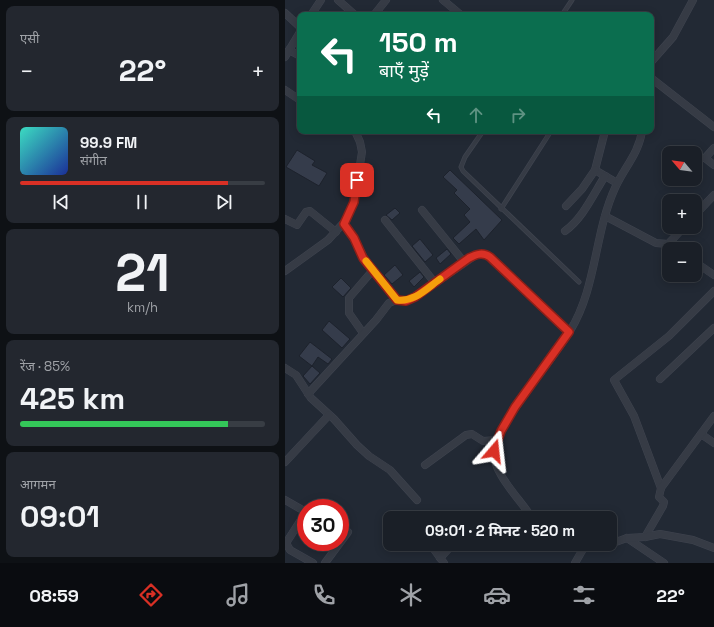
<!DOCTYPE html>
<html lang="hi">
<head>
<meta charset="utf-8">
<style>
  :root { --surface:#1a1f27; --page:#23272f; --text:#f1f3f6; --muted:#9fa2a7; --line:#383d44; --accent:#d93025 }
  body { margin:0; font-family:"Space Grotesk","Noto Sans Devanagari",sans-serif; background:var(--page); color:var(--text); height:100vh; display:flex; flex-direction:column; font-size:15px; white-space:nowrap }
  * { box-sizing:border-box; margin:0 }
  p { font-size:13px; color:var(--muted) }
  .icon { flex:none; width:22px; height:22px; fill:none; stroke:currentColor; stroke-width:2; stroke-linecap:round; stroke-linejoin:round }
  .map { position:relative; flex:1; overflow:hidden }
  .details { display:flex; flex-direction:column; gap:6px; padding:6px; background:#0e1115; width:285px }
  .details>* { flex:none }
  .banner { position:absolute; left:12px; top:12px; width:357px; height:122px; border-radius:8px; box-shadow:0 2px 10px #0003,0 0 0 1px var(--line); background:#0b6e4f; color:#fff; overflow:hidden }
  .needle { width:26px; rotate:299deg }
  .tools { position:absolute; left:377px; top:146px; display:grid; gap:8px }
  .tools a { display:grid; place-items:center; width:40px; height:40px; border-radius:8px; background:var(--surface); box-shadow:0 2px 10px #0003,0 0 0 1px var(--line); font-size:20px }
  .speed { position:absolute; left:12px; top:499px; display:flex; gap:8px; font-size:20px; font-weight:700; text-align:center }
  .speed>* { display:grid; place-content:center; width:52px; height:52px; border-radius:50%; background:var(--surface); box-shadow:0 2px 10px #0003,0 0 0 1px var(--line); line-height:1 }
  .speed .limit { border:6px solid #d22; background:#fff; color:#111 }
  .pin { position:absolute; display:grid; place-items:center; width:34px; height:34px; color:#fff; margin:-17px; border-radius:8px; box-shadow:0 2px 6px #0006 }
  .me { position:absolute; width:44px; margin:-22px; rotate:17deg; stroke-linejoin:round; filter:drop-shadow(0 0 3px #0008) }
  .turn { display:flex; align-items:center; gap:14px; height:84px; padding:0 16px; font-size:18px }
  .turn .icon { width:52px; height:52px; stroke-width:2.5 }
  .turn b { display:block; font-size:28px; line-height:34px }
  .lanes { display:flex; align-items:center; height:38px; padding:0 16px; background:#0003; justify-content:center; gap:20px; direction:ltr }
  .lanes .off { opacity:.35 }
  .big { font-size:30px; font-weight:700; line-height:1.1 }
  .details .widget { flex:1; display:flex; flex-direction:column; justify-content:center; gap:6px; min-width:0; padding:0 14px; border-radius:8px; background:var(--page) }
  .details .dial { align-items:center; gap:0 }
  .dial b { font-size:52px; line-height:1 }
  .song { display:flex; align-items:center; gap:12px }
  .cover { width:48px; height:48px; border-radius:6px; background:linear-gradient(135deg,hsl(170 70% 55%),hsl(230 70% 35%)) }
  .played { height:4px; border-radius:2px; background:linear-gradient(90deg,var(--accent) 85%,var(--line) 85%) }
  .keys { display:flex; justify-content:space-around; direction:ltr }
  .heat { display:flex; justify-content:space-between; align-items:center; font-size:22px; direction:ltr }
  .charge { height:6px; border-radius:3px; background:linear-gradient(90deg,#34c759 85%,var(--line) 0) }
  .trip { position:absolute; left:98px; top:511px; width:234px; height:40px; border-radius:8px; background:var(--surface); box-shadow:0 2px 10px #0003,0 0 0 1px var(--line); font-weight:700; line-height:40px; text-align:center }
  .tab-bar { display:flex; height:64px; justify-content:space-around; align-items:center; background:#0a0c10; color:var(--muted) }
  .tab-bar .icon { width:28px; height:28px }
  .tab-bar .active { color:var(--accent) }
  .tab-bar b { font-size:18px; color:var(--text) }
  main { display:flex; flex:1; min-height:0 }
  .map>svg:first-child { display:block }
</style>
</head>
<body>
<main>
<section class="details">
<div class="widget"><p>एसी</p>
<div class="heat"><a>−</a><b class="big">22°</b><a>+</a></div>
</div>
<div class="widget">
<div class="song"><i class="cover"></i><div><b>99.9 FM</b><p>संगीत</p></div></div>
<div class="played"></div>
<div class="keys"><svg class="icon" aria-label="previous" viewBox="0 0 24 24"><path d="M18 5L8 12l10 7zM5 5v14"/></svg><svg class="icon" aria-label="pause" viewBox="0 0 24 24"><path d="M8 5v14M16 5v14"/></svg><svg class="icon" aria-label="next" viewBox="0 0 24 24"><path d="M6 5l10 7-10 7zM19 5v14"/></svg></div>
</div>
<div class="widget dial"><b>21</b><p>km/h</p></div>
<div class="widget"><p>रेंज · 85%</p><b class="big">425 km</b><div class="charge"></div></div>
<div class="widget"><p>आगमन</p><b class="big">09:01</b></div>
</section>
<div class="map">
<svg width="429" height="563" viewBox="0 0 429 563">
  <rect width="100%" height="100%" fill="#222934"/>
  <g fill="#353c4b" stroke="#1d222c">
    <path d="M12 150 30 161 27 165 42 173 34 186 1 167Z"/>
    <path d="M165 170 217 220 199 240 191 229 174 244 168 238 185 222 179 215 185 209 169 193 172 190 158 177Z"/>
    <path d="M110 208 115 213 107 220 101 215Z"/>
    <path d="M135 239 148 255 140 262 127 246Z"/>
    <path d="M162 249 166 254 155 264 151 258Z"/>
    <path d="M110 265 118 275 107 284 99 275Z"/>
    <path d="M135 272 139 277 129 287 124 281Z"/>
    <path d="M56 278 66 288 58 297 47 287Z"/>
    <path d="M44 321 65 339 57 348 37 330Z"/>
    <path d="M25 342 47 359 43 364 33 357 27 366 14 356Z"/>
    <path d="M27 366 35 373 25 384 18 376Z"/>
  </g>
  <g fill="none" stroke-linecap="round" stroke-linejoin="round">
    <defs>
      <g id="service">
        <path d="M277 15 287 0"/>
        <path d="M198 131 180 157 176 167 178 171 294 282"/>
        <path d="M216 209 266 131"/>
      </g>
      <g id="minor">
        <path d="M53 0 70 15"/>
        <path d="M158 0 176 15"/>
        <path d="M0 13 15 27"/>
        <path d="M26 15 36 0"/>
        <path d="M89 15 101 0"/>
        <path d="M4 50 15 56"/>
        <path d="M0 57 15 32"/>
        <path d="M366 62 388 37 408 0"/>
        <path d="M366 78 429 127"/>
        <path d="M0 90 15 100"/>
        <path d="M320 131 310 170 332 183"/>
        <path d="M429 148 420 158 429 165"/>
        <path d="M281 206 297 189 310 170"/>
        <path d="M137 210 179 262"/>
        <path d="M410 215 429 195"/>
        <path d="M320 216 371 243 383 244"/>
        <path d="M0 219 12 225 21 212 25 211 51 232"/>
        <path d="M100 220 150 283"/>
        <path d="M59 224 69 238 79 258 111 300"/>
        <path d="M280 231C298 218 308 195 320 176"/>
        <path d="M391 249 383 244 399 227"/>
        <path d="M410 262 429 275"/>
        <path d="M0 271 43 240 62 219 69 203 77 152 75 142 70 131"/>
        <path d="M78 333 64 313V298L88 270"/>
        <path d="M0 368 11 375 26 398 49 419 72 445 84 456 105 470 132 500"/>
        <path d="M375 379 429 328"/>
        <path d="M23 394 91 320 104 303 111 300 121 301 130 297 191 255 198 254 205 257 284 332"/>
        <path d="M416 434 429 443"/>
        <path d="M0 462 44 415"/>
        <path d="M140 465 181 435 187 434 198 441 212 440"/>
        <path d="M376 488 349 416 329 380 384 336 429 291"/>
        <path d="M0 500 21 512"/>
        <path d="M21 512 1 543 5 550 28 563"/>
        <path d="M55 514 57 513"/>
        <path d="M247 518C236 500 207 473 209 451 211 439 217 428 224 418 242 388 266 361 285 331 312 287 309 234 330 188 339 168 354 153 357 131"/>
        <path d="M360 537 378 506 379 502 374 497 376 488 429 416"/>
        <path d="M342 538 379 563"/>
        <path d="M145 544 159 563"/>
        <path d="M325 544 342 538 360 537 375 534 408 540 429 548"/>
        <path d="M155 558 168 544"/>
        <path d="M40 563 63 532"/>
        <path d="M290 563 301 544"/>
      </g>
    </defs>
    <use href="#service" stroke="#3f444f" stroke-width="5"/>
    <use href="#minor" stroke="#3f444f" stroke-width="8"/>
    <use href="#service" stroke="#363b45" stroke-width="3.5"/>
    <use href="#minor" stroke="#363b45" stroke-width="7"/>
  </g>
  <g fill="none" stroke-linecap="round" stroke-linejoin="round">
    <defs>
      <path id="route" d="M72 180 69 202 59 224 69 238 78 258 112 300 121 301 130 297 184 258C192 254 198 252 205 257L284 332 230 407 216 431 209 451"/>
    </defs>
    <use href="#route" stroke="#8d1f18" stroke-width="10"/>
    <use href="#route" stroke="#d93025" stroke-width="7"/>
    <path stroke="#f59e0b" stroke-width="7" d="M81 261 112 300C130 302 141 289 155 279"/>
  </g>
</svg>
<div class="tools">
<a><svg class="needle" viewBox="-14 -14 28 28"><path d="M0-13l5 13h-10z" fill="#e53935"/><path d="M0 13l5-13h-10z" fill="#9fa2a7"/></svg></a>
<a>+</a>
<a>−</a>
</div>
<div class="speed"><div class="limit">30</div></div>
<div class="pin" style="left:72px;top:180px;background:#d93025"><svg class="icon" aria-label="arrive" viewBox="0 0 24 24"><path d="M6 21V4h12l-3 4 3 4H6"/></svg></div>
<svg class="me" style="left:209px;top:451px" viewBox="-20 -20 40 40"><path d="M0-17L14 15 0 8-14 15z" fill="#d93025" stroke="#fff" stroke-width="4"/></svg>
<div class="trip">09:01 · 2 मिनट · 520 m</div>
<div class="banner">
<div class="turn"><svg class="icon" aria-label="left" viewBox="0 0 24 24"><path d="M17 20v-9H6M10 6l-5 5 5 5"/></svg><div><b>150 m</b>बाएँ मुड़ें</div></div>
<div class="lanes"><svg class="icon" aria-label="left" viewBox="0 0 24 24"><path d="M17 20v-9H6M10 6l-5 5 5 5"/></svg><svg class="icon off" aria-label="ahead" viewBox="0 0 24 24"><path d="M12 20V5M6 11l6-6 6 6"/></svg><svg class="icon off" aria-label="right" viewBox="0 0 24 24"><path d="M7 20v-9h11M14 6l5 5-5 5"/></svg></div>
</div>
</div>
</main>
<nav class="tab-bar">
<b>08:59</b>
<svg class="icon active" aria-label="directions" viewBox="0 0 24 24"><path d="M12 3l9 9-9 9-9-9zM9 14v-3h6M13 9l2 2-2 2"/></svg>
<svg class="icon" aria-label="music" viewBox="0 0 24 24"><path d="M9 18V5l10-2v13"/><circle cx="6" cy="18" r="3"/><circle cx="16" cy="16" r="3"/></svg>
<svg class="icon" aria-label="phone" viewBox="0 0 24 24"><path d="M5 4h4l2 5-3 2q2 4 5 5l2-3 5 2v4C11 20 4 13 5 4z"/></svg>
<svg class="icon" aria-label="climate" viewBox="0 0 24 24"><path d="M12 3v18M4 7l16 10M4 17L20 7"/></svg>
<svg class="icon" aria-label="car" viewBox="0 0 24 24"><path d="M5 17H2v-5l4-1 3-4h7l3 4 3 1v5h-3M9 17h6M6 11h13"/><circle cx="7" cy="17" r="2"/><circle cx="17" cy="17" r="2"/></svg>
<svg class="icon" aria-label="filters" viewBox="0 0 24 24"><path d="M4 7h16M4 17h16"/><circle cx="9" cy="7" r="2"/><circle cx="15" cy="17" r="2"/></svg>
<b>22°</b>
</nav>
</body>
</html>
